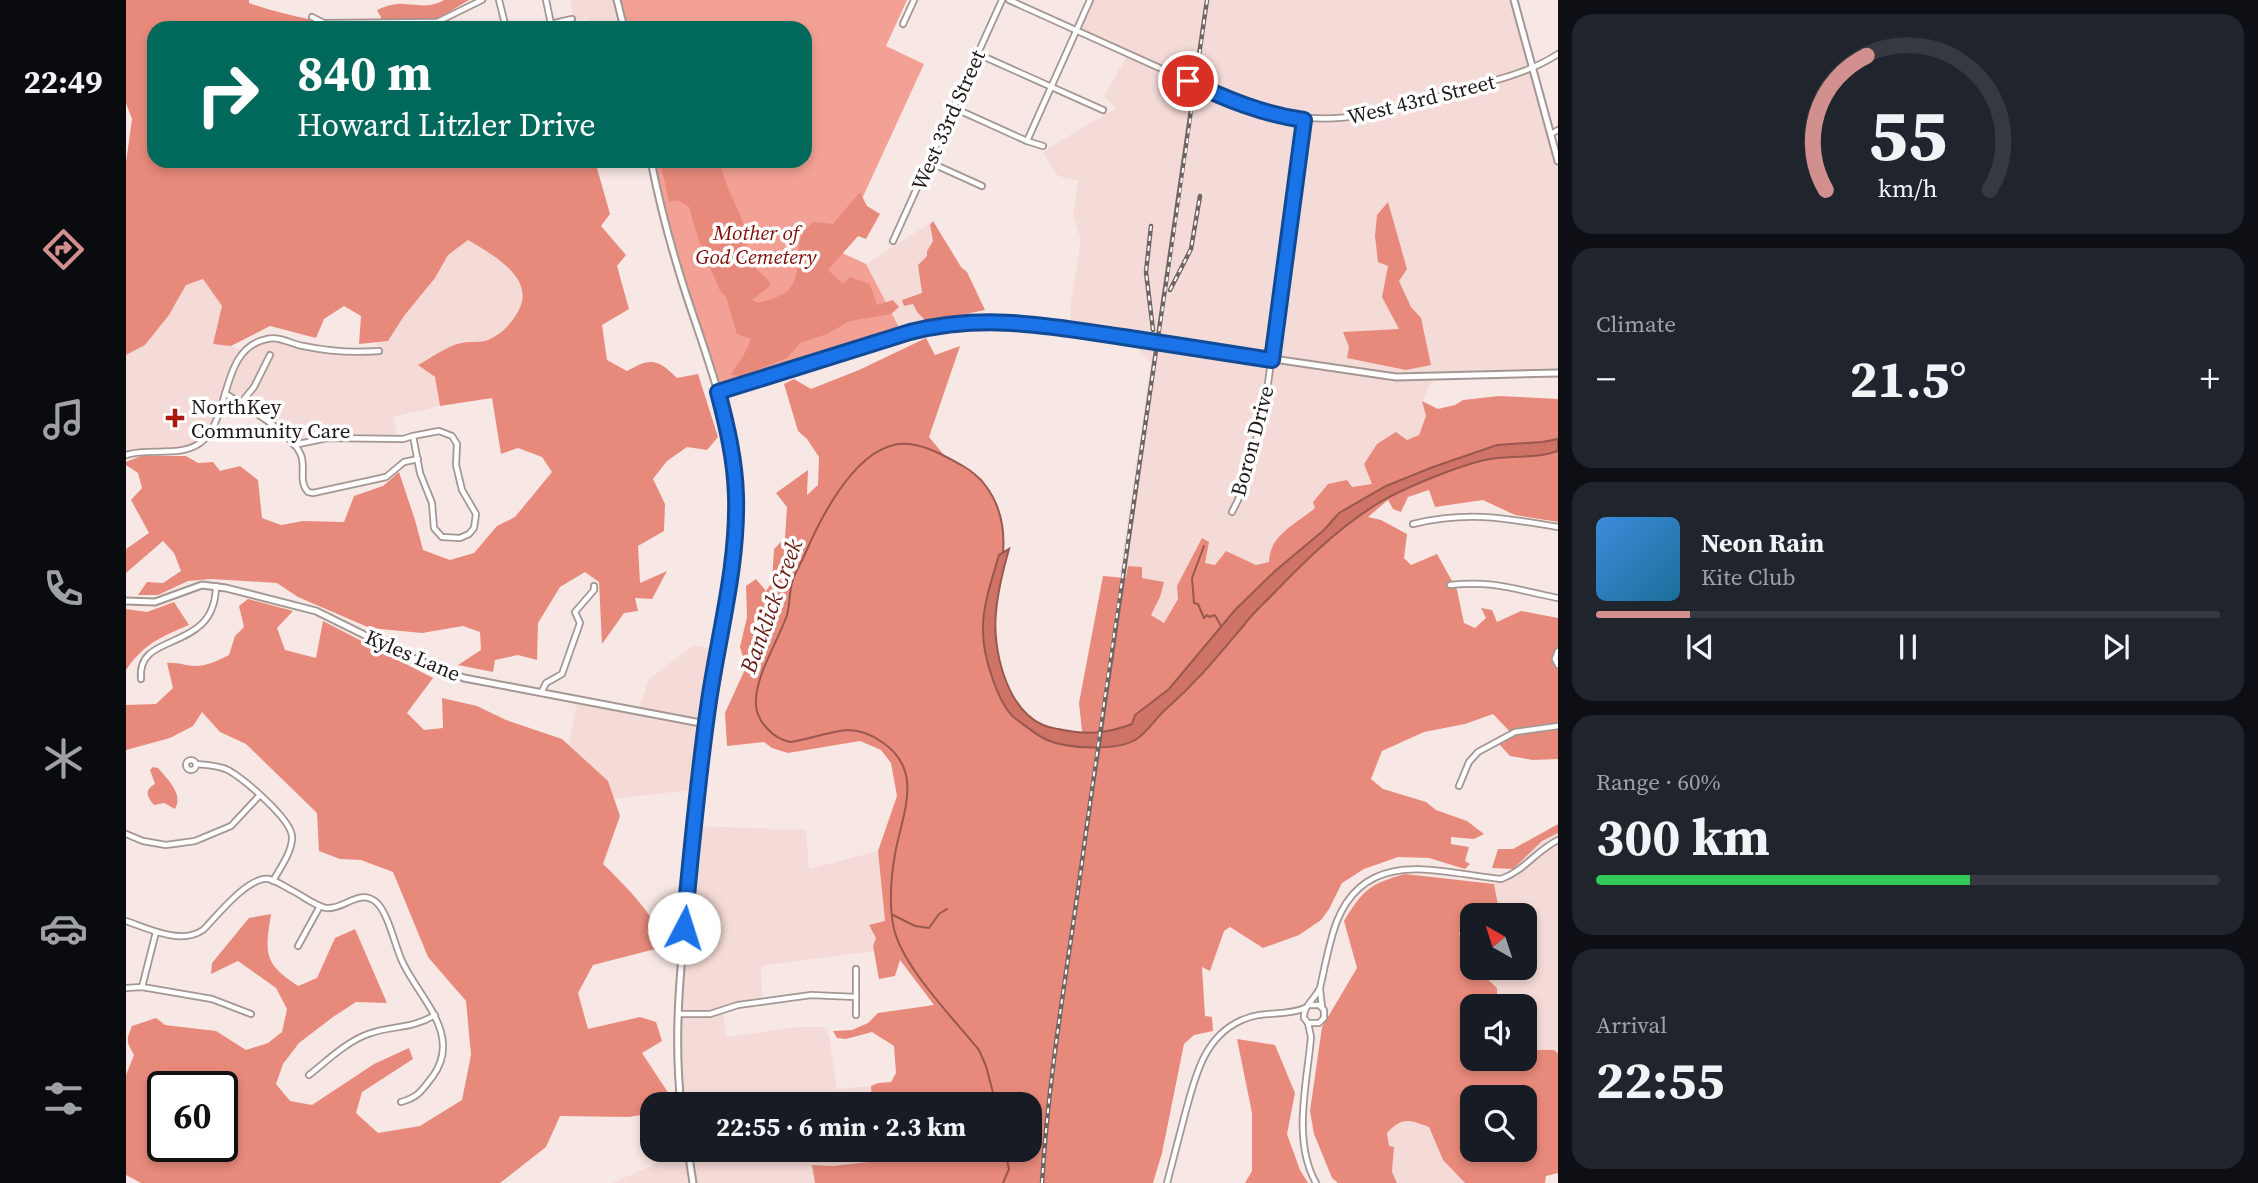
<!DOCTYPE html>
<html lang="en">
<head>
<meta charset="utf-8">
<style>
  :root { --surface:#171b24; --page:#20242c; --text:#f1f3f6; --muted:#9ea1a6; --line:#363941; --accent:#d1908d }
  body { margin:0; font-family:"Source Serif 4",serif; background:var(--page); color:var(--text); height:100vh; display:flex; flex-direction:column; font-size:26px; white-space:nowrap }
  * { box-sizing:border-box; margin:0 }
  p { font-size:23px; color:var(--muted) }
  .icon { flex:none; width:38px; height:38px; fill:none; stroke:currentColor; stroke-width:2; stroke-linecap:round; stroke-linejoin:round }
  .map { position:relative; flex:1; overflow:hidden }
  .side { display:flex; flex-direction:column; gap:14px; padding:14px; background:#0d0f14; width:700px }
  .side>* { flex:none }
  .guide { position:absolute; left:21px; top:21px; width:665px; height:147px; border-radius:21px; box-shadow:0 4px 10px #0003; background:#00695c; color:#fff; overflow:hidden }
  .needle { width:46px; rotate:321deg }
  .fabs { position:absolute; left:1334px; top:903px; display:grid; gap:14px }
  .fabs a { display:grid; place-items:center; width:77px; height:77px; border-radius:14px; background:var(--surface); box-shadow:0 4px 10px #0003; font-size:35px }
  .speed { position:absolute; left:21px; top:1071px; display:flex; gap:14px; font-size:35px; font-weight:700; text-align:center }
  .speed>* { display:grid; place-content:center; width:91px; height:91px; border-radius:50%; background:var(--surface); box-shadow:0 4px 10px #0003; line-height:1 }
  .speed .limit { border:4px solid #111; border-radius:10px; background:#fff; color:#111 }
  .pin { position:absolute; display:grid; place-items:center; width:60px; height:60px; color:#fff; margin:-30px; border:4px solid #fff; border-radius:50%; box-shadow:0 2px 7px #0007 }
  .me { position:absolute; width:77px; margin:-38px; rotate:5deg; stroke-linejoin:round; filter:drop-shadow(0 0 5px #0008) }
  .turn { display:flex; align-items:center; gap:24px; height:147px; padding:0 35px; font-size:32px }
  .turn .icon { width:91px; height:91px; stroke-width:2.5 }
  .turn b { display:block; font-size:49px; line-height:60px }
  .big { font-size:52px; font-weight:700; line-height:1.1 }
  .side .widget { flex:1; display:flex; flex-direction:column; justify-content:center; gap:10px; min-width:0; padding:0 24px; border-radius:21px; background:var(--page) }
  .side .dial { align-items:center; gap:0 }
  .dial svg { height:182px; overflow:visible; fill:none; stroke:var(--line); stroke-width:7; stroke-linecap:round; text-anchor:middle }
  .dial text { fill:var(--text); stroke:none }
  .song { display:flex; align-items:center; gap:21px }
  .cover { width:84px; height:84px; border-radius:10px; background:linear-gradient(135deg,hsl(210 70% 55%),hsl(200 70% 35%)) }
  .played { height:7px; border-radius:4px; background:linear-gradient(90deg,var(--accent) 15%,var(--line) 15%) }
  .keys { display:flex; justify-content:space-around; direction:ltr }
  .heat { display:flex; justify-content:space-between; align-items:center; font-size:38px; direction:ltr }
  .charge { height:10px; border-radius:5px; background:linear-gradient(90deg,#34c759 60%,var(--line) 0) }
  .trip { position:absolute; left:514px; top:1092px; width:402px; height:70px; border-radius:21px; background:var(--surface); box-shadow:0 4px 10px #0003; font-weight:700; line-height:70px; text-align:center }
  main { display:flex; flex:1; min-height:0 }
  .tabs { display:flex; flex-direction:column; width:126px; justify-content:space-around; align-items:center; background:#090b0e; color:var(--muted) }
  .tabs .icon { width:49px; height:49px }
  .tabs .current { color:var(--accent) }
  .tabs b { font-size:32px; color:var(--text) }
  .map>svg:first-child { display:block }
</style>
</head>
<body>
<main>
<nav class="tabs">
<b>22:49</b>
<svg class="icon current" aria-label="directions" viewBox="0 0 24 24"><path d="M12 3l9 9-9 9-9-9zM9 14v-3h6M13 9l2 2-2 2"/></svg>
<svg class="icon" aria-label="music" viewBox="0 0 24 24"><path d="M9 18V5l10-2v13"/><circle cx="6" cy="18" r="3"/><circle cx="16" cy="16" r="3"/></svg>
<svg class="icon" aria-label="phone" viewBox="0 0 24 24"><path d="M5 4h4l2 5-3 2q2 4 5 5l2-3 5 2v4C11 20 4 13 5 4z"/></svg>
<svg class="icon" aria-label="climate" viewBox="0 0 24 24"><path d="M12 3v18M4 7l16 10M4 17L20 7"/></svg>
<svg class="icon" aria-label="car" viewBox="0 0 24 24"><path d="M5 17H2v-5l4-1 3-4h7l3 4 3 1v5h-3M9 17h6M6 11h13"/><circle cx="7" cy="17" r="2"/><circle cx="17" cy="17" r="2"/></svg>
<svg class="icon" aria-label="filters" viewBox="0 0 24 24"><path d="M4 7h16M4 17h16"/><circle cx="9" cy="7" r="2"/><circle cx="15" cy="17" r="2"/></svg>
</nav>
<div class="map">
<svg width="1432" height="1183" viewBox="0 0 1432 1183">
  <rect width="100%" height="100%" fill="#f8e8e5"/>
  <g fill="#f4dbd7">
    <path d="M444 0H491L498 28H465L462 17 448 20Z"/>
    <path d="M964 0H1388L1432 161V373L1308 377 1296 401 1300 416 1293 435 1281 440 1251 444 1239 464 1246 484 1226 487 1189 508 1154 534 1143 562 1130 565 1100 551 1089 565 1078 563 1083 542 1051 586 1052 599 1038 623 1025 615 1034 597 1016 578V567L1000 578 994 572 1025 363 999 337 946 330 944 309 955 240 947 215 952 181 932 176 917 153 924 147 990 108 978 96 1002 54 951 30Z"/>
    <path d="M807 221 804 225 807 240 801 251V256L792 265 796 294 787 304 791 312 801 322 800 328 777 335 740 264Z"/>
    <path d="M341 240 366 254 389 274 397 291 396 306 382 327 360 341 333 343 293 364 309 377 314 406 267 417 272 438H201L171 444 99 393 80 437 63 449 0 455V355L19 345 43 315 60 285 77 279 96 306 87 344 102 345 118 351 141 339 222 351H252L251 342 262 341 278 316 309 278 322 254Z"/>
    <path d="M568 645 591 650 572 789 488 799 482 781 443 746 451 700 512 712 523 679Z"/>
    <path d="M568 826 680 830 683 869 752 851 759 921 750 939 747 946 748 951 635 966 636 1002 597 1011 601 1037 672 1027H697L703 1035 711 1089 745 1086 746 1104H555L551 1057Z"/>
    <path d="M1432 833V1053L1427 1050H1399L1398 1006 1371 1003 1370 988 1349 968H1398V915H1374L1368 884 1387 869 1416 841Z"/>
    <path d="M1284 1120 1303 1127 1317 1160 1339 1183H1271L1266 1172 1268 1148 1263 1147 1261 1133 1270 1123Z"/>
    <path d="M560 1150H769L770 1159 706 1166 687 1165 689 1183H487Z"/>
  </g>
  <path fill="#f3a194" d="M491 0H781L760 46 798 64 712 251 740 264 777 335 592 392 560 293 525 161H679V28H498Z"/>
  <g fill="#e88a7b" fill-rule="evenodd">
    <path d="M0 0H123V3C163 17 201 23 243 28H28V161H469L484 214 475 226 500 255 491 266 503 309 476 325 481 360 501 371C525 357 532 359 551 378L572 374 592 437 581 450 561 447 541 461 527 479 539 504 538 531 512 546 514 583 541 571 526 599 509 598 512 611 498 613 476 644 473 582 459 572 434 587 412 623 411 660 392 655 369 660 367 672 332 665 355 650 354 632 337 626 296 633 244 628 172 597 151 583 85 579 62 581 32 595H12L21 582 37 583 55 571 48 553 37 541 0 573V549L23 533 5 500 16 488 12 473 0 465V462L15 456H60L72 463 87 462 94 471 114 466 132 480 136 518 155 525 177 521 218 522 228 496 257 486 273 472 289 520 297 550 324 560 348 553 371 526 389 517 426 472 416 457 392 448 375 454 366 398 314 406 309 377 292 365C305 358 321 346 335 343 344 341 354 343 362 340 375 334 383 326 390 315 414 280 367 255 342 240L322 255 309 278 278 316 262 341 233 344 235 316 218 306 198 319 190 338 144 326 105 346 87 344 96 306 77 279 60 285 43 315 19 345 0 355V162L6 119 0 103Z"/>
    <path d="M318 0H343L311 19H299L298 24 270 28H250L259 25 251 10C260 6 269 3 279 4 294 5 304 8 318 0Z"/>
    <path d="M534 161H594C598 185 611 205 619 228 622 239 618 250 624 261 629 271 639 273 645 285L626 300 631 303C638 301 646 300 653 296 677 286 669 261 674 240 676 232 682 227 687 222L707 224 734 192 741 206 754 214 740 239 732 236 702 270 717 284 724 277 744 284 751 305 767 300 773 307 765 314 724 321 701 334 674 343 661 358 616 376 604 375 617 357 625 339 611 334 600 297 594 291 572 238 563 207 552 200 543 202Z"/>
    <path d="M1262 202 1281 269 1273 281 1285 307 1295 318 1305 365 1280 370 1221 358 1223 347 1217 332 1273 329 1256 297 1262 266 1252 262 1249 236 1251 215Z"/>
    <path d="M807 221 835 267 841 272 859 310 801 322 791 312 787 304 778 306 776 300 796 293 792 265 801 256V251L807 241 804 225Z"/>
    <path d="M800 338 809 355 834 346 803 437 818 455 856 479 868 499 875 516 878 551 871 573 864 630 877 688 915 729 957 740 953 703 977 576 1000 578 1002 566 1016 567V578L1038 582 1034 597 1025 615 1038 623 1052 599 1051 586 1076 538 1083 542 1079 563 1089 565 1100 551 1130 565 1143 562C1144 534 1169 525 1189 508L1187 502 1202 484 1221 480 1226 487 1246 484 1238 464 1251 444 1270 432 1281 440 1293 435 1300 416 1296 401 1312 409 1329 405 1337 400 1373 396 1432 399V522L1389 515 1357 500 1309 507 1303 490 1282 497 1275 512 1267 509 1262 500 1242 517 1255 520 1281 534 1278 558 1285 565 1311 554 1331 590 1338 623 1349 628 1360 618 1355 608 1366 610 1371 622 1395 611 1432 618V759L1407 760 1384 756 1373 744 1388 736 1367 714 1339 724 1298 732 1256 751 1245 779 1257 789 1300 802 1310 810 1341 821 1358 834 1348 839 1325 837V844L1343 847 1339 861 1344 864 1339 869 1303 858 1272 857 1238 869 1216 883 1203 909 1195 920 1173 935 1137 948 1104 927 1098 931 1084 971 1076 967 1079 1016 1086 1017 1087 1031 1068 1035 1058 1044 1036 1153 1027 1183H689L686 1165 706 1166 769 1159V1150H905V1104H746L745 1086 752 1083 765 1082 770 1073 768 1046 746 1032 720 1039 711 1038 707 1031 726 1030 742 1023 752 1013 808 1005 774 960 769 976 753 979 747 946 750 938 743 925 759 921 752 851 771 796 765 763 755 750 734 741 662 753 646 748 638 742 601 746 599 713 620 667 614 647 621 617 620 586 630 579 640 591 646 582 648 549 659 538 661 507 650 493 682 470 681 495 692 485 693 457 681 439 672 431 658 384 668 379 685 389 733 370Z"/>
    <path d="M122 599 167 611 151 628 159 650 190 658 197 621 307 678 281 713 298 730 317 728 316 698 351 706 380 720 436 739 482 781 494 816 477 864C502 888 527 914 541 946L467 965 452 993 462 1029 514 1017 530 1022 536 1041 516 1053 543 1094V1104H527V1113L503 1117 434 1116 420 1147 374 1183H15L0 1175V1075L8 1055C0 1041 0 1041 6 1026L30 1018 39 1025 90 1031 120 1050 142 1043 156 1032 161 1009 150 988 112 961 85 974 86 963 123 918 145 914C139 953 137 963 172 986L191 978 209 938 229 929 261 1003 230 1002 207 1017 173 1043 157 1064 150 1084 164 1101 186 1105 248 1064 283 1048 287 1059 236 1092 230 1113 252 1133 294 1126 336 1100 345 1055 340 1001 302 957 267 872 235 860 214 859 193 851 191 813 120 744 94 732 76 712 67 726 44 738 0 750V705L30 704 47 688 41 663C52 662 59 666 70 666 81 666 93 660 103 655L109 636 118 627 113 606ZM37 1087H96V1146H37Z"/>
    <path d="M48 602 63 625C34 637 18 644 0 670V609L21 612Z"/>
    <path d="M27 767 32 768C41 779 58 794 49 809L38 803 28 805C21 797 18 790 29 784L24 770Z"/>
    <path d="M1432 824V833L1416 841 1387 869 1366 868 1372 849H1387Z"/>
    <path d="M1279 874 1368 884 1374 915H1346V925L1333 933 1346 968H1349L1371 988V1003L1383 1006H1346V1059H1398V1050H1428L1432 1053V1173L1420 1176 1419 1183H1339L1317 1160 1303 1127C1284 1120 1276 1116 1261 1133L1263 1146 1268 1147 1266 1172 1271 1183H1212L1206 1178 1188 1134 1184 1111 1196 1027 1231 968 1218 921C1237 890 1243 884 1279 874ZM1346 1097H1398V1150H1346Z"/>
    <path d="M1111 1039 1149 1045 1169 1093 1161 1134 1174 1170 1182 1183H1119L1126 1171V1113Z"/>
  </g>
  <path fill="#ce7365" stroke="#99584e" stroke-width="2" d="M1432 439V451C1410 459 1387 455 1364 459 1336 464 1275 489 1251 504 1212 528 1178 562 1147 594 1137 604 1126 614 1118 625 1091 657 1071 682 1039 710 1029 719 1020 734 1009 740 990 751 942 749 921 740 910 735 900 726 890 719 872 706 857 655 857 632 856 607 866 579 873 555L883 549C877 570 872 590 870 612 866 648 880 709 917 725 921 727 927 728 932 729 959 735 980 734 1006 724L1009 715 1043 689 1109 610 1149 571 1198 530 1213 513 1260 486 1307 467 1371 445 1416 442Z"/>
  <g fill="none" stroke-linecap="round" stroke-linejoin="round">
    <g stroke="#99584e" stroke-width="2">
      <path d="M1078 546 1066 578 1068 603 1072 604 1078 618 1081 615 1083 617 1089 615 1095 626"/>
      <path d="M767 915 789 926 803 928 813 914 821 909"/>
      <path d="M870 1104 860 1066 853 1050C827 1018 777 967 768 929 763 906 765 877 769 854 776 814 799 771 756 742 746 735 733 730 721 730 702 732 683 739 664 742 648 739 631 722 630 705 628 677 652 642 661 615 664 605 663 594 666 583 668 573 675 564 679 554 695 517 733 439 783 444 802 446 821 457 837 466 868 484 880 518 877 553"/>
      <path d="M877 1183 883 1169 879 1150"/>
    </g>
    <defs>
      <g id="minor">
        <path d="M373 0 380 28"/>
        <path d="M420 0 425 24"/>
        <path d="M883 0 1109 102C1194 133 1249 115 1331 91 1366 81 1401 74 1432 54"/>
        <path d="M186 17 198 23 310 22"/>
        <path d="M777 24 788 0"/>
        <path d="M299 28 356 0"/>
        <path d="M407 28 446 19"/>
        <path d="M852 54 977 110"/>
        <path d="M828 108 901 141 917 146"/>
        <path d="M1425 134 1432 130"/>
        <path d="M901 141 964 0"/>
        <path d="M803 162 856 186"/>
        <path d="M767 241 876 0"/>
        <path d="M99 393C120 408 165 431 175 455 180 468 172 481 182 492L187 493 260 477 278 462 292 459"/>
        <path d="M114 404 128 387 144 355"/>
        <path d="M313 431 326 436 331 444 330 465 336 490 350 514 348 528 343 534 334 538 316 537 308 528 306 503 294 473 287 436Z"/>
        <path d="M168 445 201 438 277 439 287 436"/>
        <path d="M0 455C23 447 53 458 74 443 106 419 93 348 141 339 154 336 165 344 177 346 201 351 228 353 253 351"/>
        <path d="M1106 512 1112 500 1138 413 1178 119"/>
        <path d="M1287 524C1342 511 1378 518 1432 527"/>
        <path d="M1324 585C1368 580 1390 590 1432 598"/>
        <path d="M1432 651 1429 659 1432 665"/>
        <path d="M15 679C10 629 89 655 90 586"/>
        <path d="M415 693 420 683 436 674 454 623 449 612 468 590V586"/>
        <circle cx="65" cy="765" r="5"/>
        <path d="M70 764C81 765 92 765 102 770 118 779 164 818 166 836 167 851 154 868 147 881"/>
        <path d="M1333 786 1343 762 1352 752 1389 732 1432 726"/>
        <path d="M0 834 17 841 40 845 69 841 105 826 133 796"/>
        <path d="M0 921C23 929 55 945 77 930 91 916 122 876 143 879 151 881 159 887 167 891 177 896 189 906 200 908 218 910 233 888 250 902 262 912 269 946 276 961 292 997 337 1034 307 1076 296 1090 293 1097 275 1102"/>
        <path d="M172 946 194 906"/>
        <path d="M16 987 30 932"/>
        <path d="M0 988 16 987 86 999 125 1014"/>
        <path d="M1194 989 1196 1007"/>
        <path d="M1183 1005H1193L1198 1010V1018L1193 1023H1182L1178 1018C1177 1006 1189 999 1194 988 1199 966 1203 942 1211 921 1241 846 1315 873 1375 879 1398 871 1411 850 1432 840"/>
        <path d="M552 1014H584L612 1005 685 995 730 997"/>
        <path d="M730 1015V969"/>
        <path d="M1182 1023 1185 1037C1181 1084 1166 1140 1190 1183"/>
        <path d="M183 1075C201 1061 220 1042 242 1034 266 1025 284 1030 309 1015"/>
        <path d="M1041 1183C1047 1160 1053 1137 1059 1114 1069 1078 1077 1037 1116 1020 1137 1010 1159 1017 1179 1008"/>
      </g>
      <g id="major">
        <path d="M491 0 498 28"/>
        <path d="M1388 0 1432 161"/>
        <path d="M525 161C534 206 546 251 560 294 582 361 609 428 610 499 611 556 597 611 588 667 577 742 569 817 562 893 555 963 547 1034 555 1104"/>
        <path d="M592 392 784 333C829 321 871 319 916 325L1270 377 1432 373"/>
        <path d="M0 601 29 602 76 585 100 588 190 611 279 655 338 678 580 724"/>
        <path d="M562 1150 567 1183"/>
      </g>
    </defs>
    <use href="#minor" stroke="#a49693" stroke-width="8"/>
    <use href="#major" stroke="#a49693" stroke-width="9"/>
    <use href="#minor" stroke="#fff" stroke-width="4.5"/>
    <use href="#major" stroke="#fff" stroke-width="5"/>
    <defs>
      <g id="rail">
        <path d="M1025 226 1020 272 1027 330"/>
        <path d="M1044 290 1065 249 1074 196"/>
        <path d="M916 1183C923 1065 945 949 960 832 998 554 1043 278 1081 0"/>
      </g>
    </defs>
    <use href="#rail" stroke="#6f6664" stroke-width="4.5"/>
    <use href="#rail" stroke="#fff" stroke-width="2" stroke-dasharray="5" stroke-linecap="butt"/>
  </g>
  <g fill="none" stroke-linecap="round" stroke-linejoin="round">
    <defs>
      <path id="route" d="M558 928C565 852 572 776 583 701 593 633 612 565 610 496 609 460 601 426 592 392L784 332C860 313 922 326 997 337 1047 345 1096 352 1146 360L1178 120C1136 114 1100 99 1062 81"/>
    </defs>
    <use href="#route" stroke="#114b97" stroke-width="18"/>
    <use href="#route" stroke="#1a73e8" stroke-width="12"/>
  </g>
  <path fill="#aa180c" stroke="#fff" stroke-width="2.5" d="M45.5 407.5h7v7h7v7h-7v7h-7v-7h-7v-7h7z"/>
  <g text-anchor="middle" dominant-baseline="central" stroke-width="7" stroke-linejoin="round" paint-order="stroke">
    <g font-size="21" fill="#1e1918" stroke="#fff">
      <text transform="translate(1295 99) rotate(-14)">West 43rd Street</text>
      <text transform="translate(822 120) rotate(-66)">West 33rd Street</text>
      <text transform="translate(1126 441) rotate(-75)">Boron Drive</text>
      <text transform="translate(287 655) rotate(23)">Kyles Lane</text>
    </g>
    <g font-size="21" font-style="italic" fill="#7f0c04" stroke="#fff">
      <text x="630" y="232">Mother of<tspan x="630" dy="24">God Cemetery</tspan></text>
    </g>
    <g font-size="21" fill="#1e1918" stroke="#fff" text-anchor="start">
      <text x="65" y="406">NorthKey<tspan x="65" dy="24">Community Care</tspan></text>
    </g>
    <g font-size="23" font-style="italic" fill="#6c1810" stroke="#fff">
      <text transform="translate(645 606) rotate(-70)">Banklick Creek</text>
    </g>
  </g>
</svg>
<div class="fabs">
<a><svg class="needle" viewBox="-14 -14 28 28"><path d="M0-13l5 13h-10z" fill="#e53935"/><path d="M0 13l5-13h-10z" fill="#9ea1a6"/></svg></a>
<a><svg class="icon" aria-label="sound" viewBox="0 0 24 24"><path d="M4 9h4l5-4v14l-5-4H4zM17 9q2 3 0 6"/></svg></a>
<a><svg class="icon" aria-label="search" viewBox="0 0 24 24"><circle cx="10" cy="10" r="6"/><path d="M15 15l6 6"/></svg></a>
</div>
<div class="speed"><div class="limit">60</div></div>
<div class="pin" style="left:1062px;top:81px;background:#d93025"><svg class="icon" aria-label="arrive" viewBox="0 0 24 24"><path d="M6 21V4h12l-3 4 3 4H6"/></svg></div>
<svg class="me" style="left:558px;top:928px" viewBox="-20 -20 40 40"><circle r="19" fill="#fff"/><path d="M0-13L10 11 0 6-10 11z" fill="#1a73e8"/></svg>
<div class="trip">22:55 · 6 min · 2.3 km</div>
<div class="guide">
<div class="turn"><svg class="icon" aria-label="right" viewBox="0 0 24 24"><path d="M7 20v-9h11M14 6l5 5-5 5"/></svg><div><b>840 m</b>Howard Litzler Drive</div></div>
</div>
</div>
<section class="side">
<div class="widget dial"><svg viewBox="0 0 100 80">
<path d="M14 69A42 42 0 1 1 86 69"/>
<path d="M14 69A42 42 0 0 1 32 10" stroke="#d1908d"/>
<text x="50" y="56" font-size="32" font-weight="700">55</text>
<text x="50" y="72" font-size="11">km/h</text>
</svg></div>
<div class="widget"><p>Climate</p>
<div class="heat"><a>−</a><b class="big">21.5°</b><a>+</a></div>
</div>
<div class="widget">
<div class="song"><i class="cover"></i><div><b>Neon Rain</b><p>Kite Club</p></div></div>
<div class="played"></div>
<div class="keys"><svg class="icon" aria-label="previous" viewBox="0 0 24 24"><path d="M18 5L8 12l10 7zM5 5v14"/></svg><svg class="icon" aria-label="pause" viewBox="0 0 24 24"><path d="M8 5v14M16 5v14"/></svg><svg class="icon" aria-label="next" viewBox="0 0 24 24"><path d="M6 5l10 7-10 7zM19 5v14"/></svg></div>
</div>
<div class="widget"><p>Range · 60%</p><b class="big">300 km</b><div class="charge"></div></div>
<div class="widget"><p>Arrival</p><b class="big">22:55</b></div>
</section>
</main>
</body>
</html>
